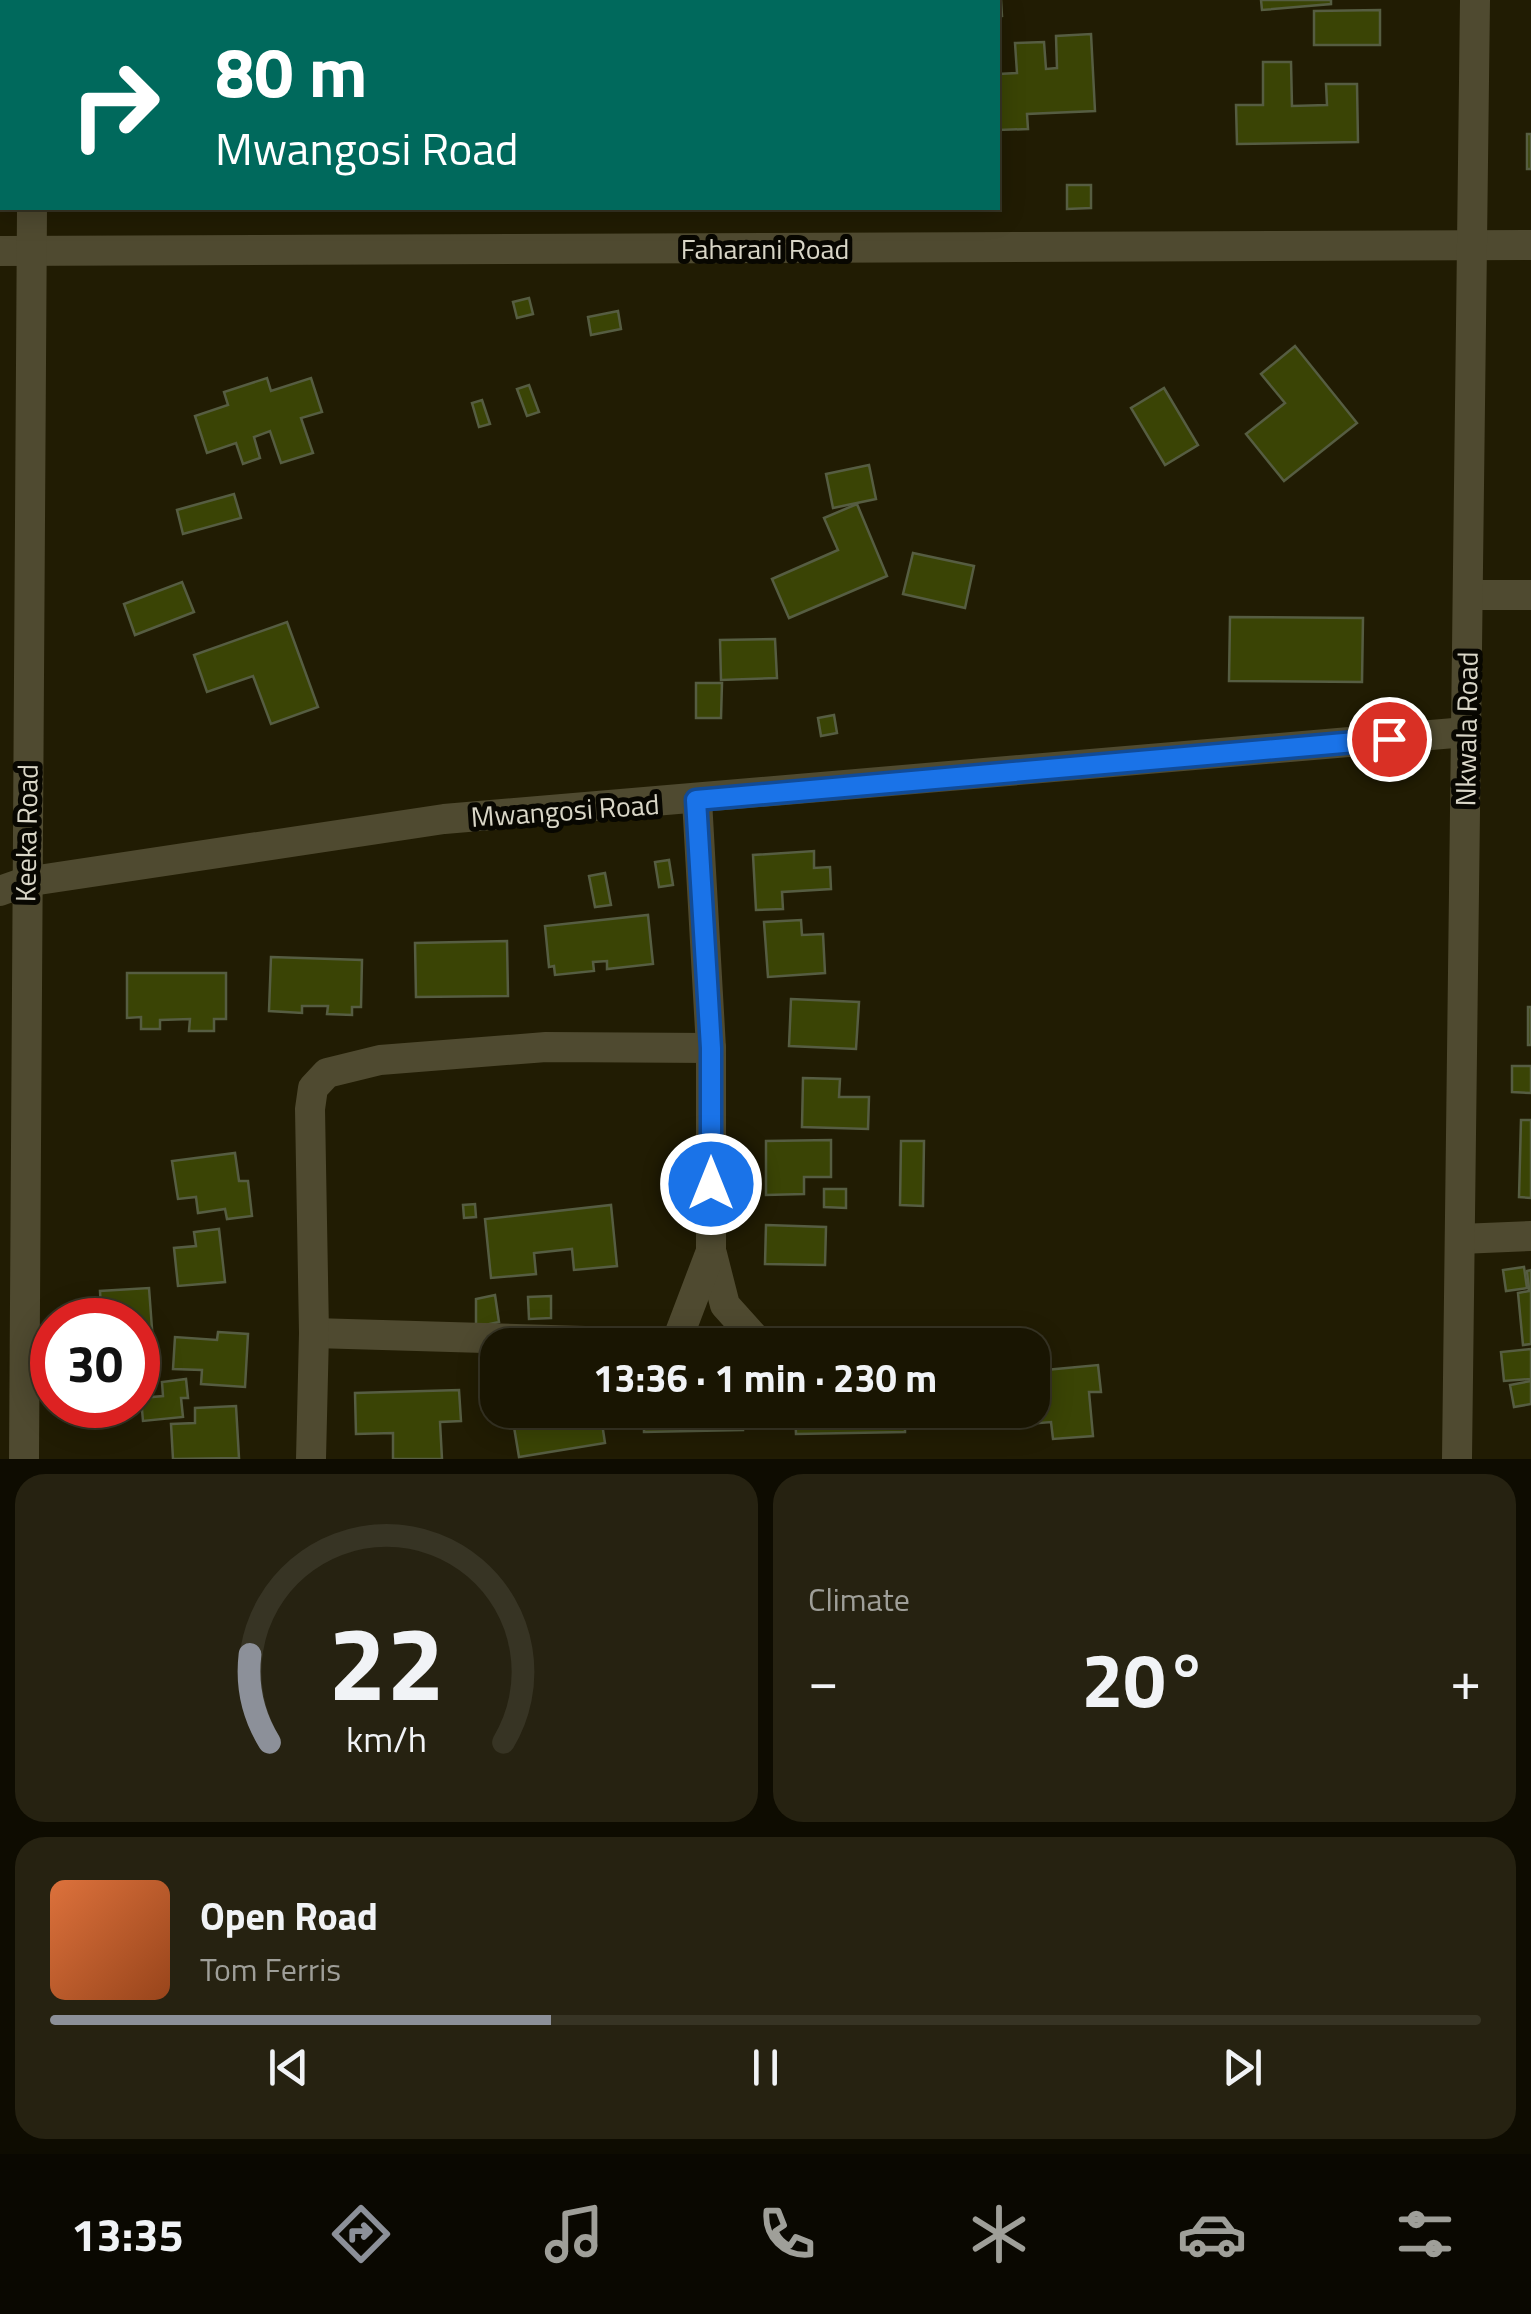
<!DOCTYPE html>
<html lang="en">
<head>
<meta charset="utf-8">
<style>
  :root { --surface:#191502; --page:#262211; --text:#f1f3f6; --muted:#9f9f99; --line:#373424; --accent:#8c9099 }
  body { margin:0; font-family:"Titillium Web",sans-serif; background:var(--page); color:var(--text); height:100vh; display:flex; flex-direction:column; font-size:38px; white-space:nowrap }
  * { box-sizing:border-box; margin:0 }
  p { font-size:32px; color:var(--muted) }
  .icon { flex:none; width:55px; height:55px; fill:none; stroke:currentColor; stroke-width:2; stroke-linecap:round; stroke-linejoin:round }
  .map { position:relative; height:1459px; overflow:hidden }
  .panel { display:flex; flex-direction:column; gap:15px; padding:15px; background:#0e0c01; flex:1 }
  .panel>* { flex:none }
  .top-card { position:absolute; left:0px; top:0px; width:1000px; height:210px; box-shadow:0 5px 25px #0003,0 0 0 2px var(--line); background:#00695c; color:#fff; overflow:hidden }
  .speed { position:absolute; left:30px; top:1298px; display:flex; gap:20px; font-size:50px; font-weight:700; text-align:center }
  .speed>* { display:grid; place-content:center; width:130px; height:130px; border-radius:50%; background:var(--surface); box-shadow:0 5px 25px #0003,0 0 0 2px var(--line); line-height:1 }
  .speed .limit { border:15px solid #d22; background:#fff; color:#111 }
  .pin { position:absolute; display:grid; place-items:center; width:85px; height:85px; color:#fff; margin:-42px; border:5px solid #fff; border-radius:50%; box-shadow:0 2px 10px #0007 }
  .me { position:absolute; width:110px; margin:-55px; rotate:0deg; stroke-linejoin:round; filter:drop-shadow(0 0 8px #0008) }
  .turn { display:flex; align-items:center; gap:35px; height:210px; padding:0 50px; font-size:45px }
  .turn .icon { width:130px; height:130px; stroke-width:2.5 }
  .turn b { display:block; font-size:70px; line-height:85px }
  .big { font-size:75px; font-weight:700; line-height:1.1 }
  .panel .tile { flex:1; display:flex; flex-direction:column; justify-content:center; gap:15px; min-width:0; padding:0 35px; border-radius:30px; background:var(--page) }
  .panel .dial { align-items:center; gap:0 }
  .dial svg { height:260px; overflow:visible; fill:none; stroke:var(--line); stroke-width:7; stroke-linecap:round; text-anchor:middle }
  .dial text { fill:var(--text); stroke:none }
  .song { display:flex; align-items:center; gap:30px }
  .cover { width:120px; height:120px; border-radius:15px; background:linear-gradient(135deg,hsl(20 70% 55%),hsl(20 70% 35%)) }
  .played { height:10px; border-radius:5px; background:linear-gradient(90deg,var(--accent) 35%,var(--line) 35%) }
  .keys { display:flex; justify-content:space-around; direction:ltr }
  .heat { display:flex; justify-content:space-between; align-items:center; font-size:55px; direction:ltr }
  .panel .tiles { flex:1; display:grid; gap:15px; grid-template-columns:1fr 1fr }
  .tile:last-child { grid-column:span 2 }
  .trip { position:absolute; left:480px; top:1328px; width:570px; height:100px; border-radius:30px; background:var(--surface); box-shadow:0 5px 25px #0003,0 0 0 2px var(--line); font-weight:700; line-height:100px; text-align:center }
  .menu { display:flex; height:160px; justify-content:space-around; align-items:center; background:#0a0801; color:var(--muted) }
  .menu .icon { width:70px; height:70px }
  .menu .active { color:var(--accent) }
  .menu b { font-size:45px; color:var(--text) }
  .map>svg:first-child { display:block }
</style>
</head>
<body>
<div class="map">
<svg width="1531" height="1459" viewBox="0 0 1531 1459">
  <rect width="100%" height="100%" fill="#211c03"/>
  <g fill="#3a4405" stroke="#565d42" stroke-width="2.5">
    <path d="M864 0H1001L1002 16 998 17V2Z"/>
    <path d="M1261 0H1331V4L1262 10Z"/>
    <path d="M1380 10V45H1314V11Z"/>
    <path d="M1091 34 1095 111 1027 114 1028 129 998 130V74L1017 73 1015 43 1044 42 1046 69 1057 68 1056 36Z"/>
    <path d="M1263 62H1291L1292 106 1327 105 1326 84H1357L1358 142 1237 144 1236 105H1263Z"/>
    <rect x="1527" y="134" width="4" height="35"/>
    <path d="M1067 185H1091V208L1067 209Z"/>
    <path d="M529 298 533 314 517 318 513 302Z"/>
    <path d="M618 311 621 329 591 335 588 317Z"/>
    <path d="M1295 346 1357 423 1284 481 1246 434 1285 403 1261 374Z"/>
    <path d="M267 378 271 391 311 378 322 412 301 418 313 453 281 463 270 431 254 437 260 458 243 464 236 443 207 453 195 416 228 405 224 392Z"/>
    <path d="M529 385 539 412 527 416 517 389Z"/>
    <path d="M1164 388 1198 445 1165 465 1131 408Z"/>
    <path d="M482 400 490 424 479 427 472 403Z"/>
    <path d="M869 465 876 499 833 508 826 474Z"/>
    <path d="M234 494 241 518 183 534 177 510Z"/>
    <path d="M857 504 887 576 789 618 772 579 838 550 824 518Z"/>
    <path d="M913 553 974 566 965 608 903 594Z"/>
    <path d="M182 582 194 612 135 635 124 604Z"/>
    <path d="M1230 617 1363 618 1362 682 1229 681Z"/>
    <path d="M287 622 318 707 271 724 253 676 207 692 194 655Z"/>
    <path d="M775 639 777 678 721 680 720 640Z"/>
    <path d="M696 683H722L721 718H696Z"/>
    <path d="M834 715 837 733 821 736 818 718Z"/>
    <path d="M814 851V868L830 867 831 889 782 892 783 909 756 910 753 855Z"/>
    <path d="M669 860 673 885 659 887 655 862Z"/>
    <path d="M605 873 611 905 595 907 589 876Z"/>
    <path d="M648 915 653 964 607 969V961L593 962 594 971 555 975 554 966 549 967 545 926Z"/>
    <path d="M801 920 802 935 823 934 825 973 768 977 764 922Z"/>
    <path d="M507 941 508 996 416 997 415 943Z"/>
    <path d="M271 957 362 960 361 1007H352V1015L327 1014 328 1006H302V1013L269 1011Z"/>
    <path d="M127 973H226V1019H214V1031H189L190 1019 160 1020V1029H141V1017L127 1018Z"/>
    <path d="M791 999 859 1002 856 1049 789 1046Z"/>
    <rect x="1528" y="1007" width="3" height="38"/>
    <path d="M1512 1066H1531V1093L1512 1092Z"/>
    <path d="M803 1078 840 1079 839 1097H869L868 1129 802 1127Z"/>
    <path d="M1521 1120H1531V1198L1519 1197Z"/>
    <path d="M831 1140V1177H804V1194L766 1195V1141Z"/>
    <path d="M901 1141H924L923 1206 900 1205Z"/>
    <path d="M235 1153 239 1181H248L252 1216 227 1219 225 1209 198 1213 196 1197 178 1199 172 1161Z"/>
    <path d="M824 1189H846V1208L824 1207Z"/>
    <path d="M475 1204 476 1217 464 1218 463 1205Z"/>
    <path d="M611 1205 617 1266 574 1270 572 1249 534 1253 536 1274 491 1278 485 1219Z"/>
    <path d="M766 1225 826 1227 825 1265 765 1264Z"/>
    <path d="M219 1229 225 1282 178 1286 174 1248 196 1246 194 1232Z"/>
    <path d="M1524 1267 1527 1288 1506 1291 1503 1270Z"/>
    <path d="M1531 1270V1344L1523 1345 1518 1293 1529 1291 1527 1271Z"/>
    <path d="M149 1288 153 1342 139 1343 142 1377 138 1378V1320H114L113 1308 101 1309 100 1291Z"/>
    <path d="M495 1295 499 1322 476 1327V1299Z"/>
    <path d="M551 1296V1318L529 1319 528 1297Z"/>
    <path d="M218 1332 248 1334 245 1387 201 1384 202 1370 173 1369 175 1337 217 1340Z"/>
    <path d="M1531 1349V1379L1504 1381 1501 1352Z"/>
    <path d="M1098 1365 1101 1392H1089L1093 1436 1053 1439 1051 1422 979 1428 978 1410H1032L1035 1371Z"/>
    <path d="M186 1379 188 1398H181L183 1417 143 1421 141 1398 163 1396 162 1382Z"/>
    <path d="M498 1379V1400L490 1401 487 1381Z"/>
    <path d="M1531 1381V1404L1514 1407 1510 1385Z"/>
    <path d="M459 1390 461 1421 440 1422 442 1459H393V1433L356 1434 355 1393Z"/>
    <path d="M236 1406 239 1458 173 1459 171 1424 195 1423V1408Z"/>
    <path d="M543 1410H600L605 1443 519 1457 512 1415Z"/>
    <path d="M644 1410H742L743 1430 644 1432Z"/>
    <path d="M795 1410H905V1432L796 1434Z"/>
  </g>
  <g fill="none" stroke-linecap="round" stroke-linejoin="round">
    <g stroke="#4f4a30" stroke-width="30">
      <path d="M0 251 1531 245"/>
      <path d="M1468 595H1531"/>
      <path d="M0 891 25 882 444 819 1466 732"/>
      <path d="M1460 1239 1531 1236"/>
      <path d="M712 1254 725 1305 761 1345"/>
      <path d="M314 1333 724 1345"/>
      <path d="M676 1343 711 1251V1048L697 800"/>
      <path d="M311 1459 314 1333 310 1109 313 1088 327 1073 380 1060 546 1047 711 1048"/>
      <path d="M1457 1459 1475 0"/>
    </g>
    <g stroke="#4f4a30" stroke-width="30">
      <path d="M32 0V2"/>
      <path d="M24 1459 32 208"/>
    </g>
  </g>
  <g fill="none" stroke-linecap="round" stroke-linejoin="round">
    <defs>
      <path id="route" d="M711 1184V1048L696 800 1389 739"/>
    </defs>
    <use href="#route" stroke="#114b97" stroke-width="25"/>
    <use href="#route" stroke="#1a73e8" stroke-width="18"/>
  </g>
  <g text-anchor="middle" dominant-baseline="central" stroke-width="10" stroke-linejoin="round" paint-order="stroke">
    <g font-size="28" fill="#d9d6c7" stroke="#080701">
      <text x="765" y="248">Faharani Road</text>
      <text transform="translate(1466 729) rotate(-89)">Nkwala Road</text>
      <text transform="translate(565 810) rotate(-4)">Mwangosi Road</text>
      <text transform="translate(26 833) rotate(-89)">Keeka Road</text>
    </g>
  </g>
</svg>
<div class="speed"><div class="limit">30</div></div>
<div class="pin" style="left:1389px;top:739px;background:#d93025"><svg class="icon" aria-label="arrive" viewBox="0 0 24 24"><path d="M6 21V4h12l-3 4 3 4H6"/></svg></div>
<svg class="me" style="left:711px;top:1184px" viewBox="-20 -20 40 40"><circle r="17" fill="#1a73e8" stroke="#fff" stroke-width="3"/><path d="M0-11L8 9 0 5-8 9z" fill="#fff"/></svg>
<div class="trip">13:36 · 1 min · 230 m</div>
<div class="top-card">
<div class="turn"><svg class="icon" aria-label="right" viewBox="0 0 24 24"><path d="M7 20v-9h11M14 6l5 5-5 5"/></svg><div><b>80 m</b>Mwangosi Road</div></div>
</div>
</div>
<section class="panel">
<div class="tiles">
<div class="tile dial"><svg viewBox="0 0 100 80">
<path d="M14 69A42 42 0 1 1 86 69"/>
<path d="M14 69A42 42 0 0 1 8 42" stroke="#8c9099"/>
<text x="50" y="56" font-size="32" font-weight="700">22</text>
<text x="50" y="72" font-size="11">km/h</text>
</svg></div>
<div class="tile"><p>Climate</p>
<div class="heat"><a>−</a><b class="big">20°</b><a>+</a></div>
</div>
<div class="tile">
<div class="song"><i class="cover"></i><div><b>Open Road</b><p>Tom Ferris</p></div></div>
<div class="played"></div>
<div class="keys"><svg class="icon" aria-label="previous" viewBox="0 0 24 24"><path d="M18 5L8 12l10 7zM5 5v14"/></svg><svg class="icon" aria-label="pause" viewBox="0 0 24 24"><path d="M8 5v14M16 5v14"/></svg><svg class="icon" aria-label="next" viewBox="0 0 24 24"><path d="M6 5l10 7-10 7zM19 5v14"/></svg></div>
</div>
</div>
</section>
<nav class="menu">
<b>13:35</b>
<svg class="icon active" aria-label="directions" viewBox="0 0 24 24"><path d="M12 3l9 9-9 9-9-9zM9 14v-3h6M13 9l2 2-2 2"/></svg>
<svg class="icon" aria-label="music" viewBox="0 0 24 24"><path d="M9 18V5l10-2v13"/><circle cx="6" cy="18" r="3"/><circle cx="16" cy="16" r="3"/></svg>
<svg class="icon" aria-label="phone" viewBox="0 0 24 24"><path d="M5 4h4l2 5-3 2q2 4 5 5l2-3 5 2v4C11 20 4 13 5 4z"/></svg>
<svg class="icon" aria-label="climate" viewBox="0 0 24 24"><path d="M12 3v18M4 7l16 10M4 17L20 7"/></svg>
<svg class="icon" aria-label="car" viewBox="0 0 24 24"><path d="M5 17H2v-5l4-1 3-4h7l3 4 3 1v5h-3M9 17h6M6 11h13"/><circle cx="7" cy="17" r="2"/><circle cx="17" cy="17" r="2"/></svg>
<svg class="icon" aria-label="filters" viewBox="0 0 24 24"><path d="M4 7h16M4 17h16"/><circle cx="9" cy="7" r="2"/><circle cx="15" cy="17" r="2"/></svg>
</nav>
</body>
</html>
